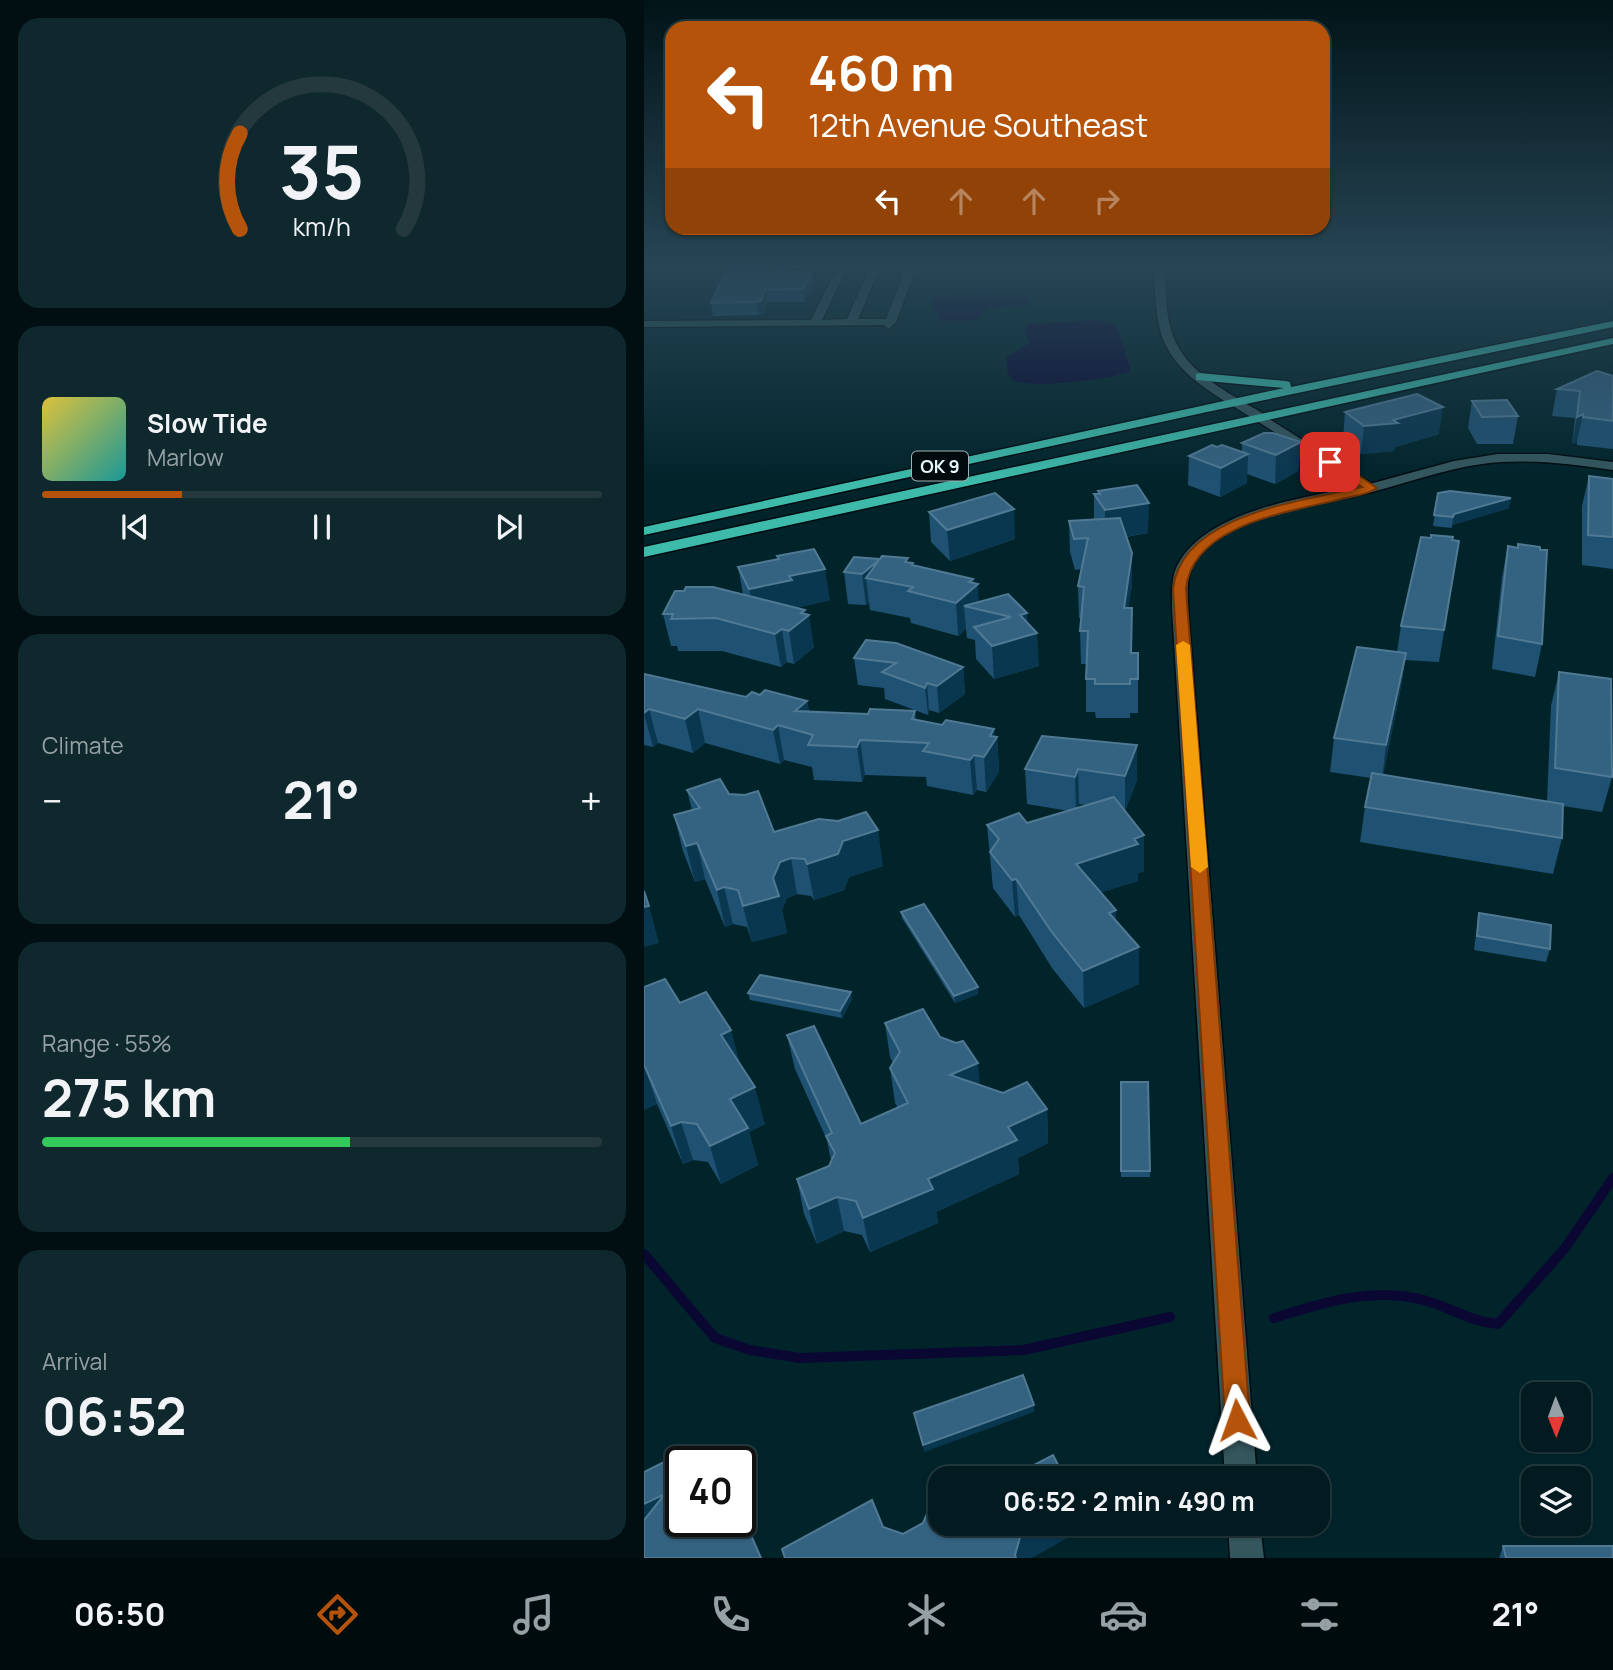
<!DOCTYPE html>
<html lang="en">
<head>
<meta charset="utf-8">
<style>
  :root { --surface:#011b20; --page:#0f282d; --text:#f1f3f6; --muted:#96a1a5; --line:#23393e; --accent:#b45309 }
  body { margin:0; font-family:Manrope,sans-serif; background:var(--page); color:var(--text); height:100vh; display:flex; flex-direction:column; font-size:26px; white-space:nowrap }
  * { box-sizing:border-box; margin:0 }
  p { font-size:23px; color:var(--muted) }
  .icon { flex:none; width:38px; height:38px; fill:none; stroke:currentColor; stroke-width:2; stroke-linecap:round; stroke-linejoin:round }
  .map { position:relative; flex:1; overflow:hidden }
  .details { display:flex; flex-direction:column; gap:18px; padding:18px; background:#010f12; width:644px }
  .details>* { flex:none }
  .hud { position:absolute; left:21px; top:21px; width:665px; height:214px; border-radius:21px; box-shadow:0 2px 5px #0004,0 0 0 2px var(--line); background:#b45309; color:#fff; overflow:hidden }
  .needle { width:46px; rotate:179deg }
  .controls { position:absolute; left:877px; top:1382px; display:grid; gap:14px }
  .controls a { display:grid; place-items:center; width:70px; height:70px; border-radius:14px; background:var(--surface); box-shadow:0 2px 5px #0004,0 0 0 2px var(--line); font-size:35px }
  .speed { position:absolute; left:21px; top:1446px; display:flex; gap:14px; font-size:35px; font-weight:700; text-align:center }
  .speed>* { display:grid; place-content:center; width:91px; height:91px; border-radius:50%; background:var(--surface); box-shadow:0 2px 5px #0004,0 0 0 2px var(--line); line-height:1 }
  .speed .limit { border:4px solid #111; border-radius:10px; background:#fff; color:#111 }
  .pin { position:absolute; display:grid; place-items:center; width:60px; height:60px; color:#fff; margin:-30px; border-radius:14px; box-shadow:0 4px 10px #0006 }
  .me { position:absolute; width:77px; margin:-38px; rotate:356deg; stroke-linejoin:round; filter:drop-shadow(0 0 5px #0008) }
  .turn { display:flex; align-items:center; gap:24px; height:147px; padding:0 28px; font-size:32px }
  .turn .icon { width:91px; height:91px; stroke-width:2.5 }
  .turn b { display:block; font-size:49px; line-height:60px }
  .lanes { display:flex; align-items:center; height:66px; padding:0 28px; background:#0003; justify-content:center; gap:35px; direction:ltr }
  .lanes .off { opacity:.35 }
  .big { font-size:52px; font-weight:700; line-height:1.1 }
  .details .widget { flex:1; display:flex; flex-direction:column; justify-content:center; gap:10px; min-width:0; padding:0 24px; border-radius:21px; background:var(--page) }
  .details .dial { align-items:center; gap:0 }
  .dial svg { height:182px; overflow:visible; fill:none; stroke:var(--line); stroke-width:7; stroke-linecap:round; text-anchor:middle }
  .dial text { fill:var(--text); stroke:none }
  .song { display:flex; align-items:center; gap:21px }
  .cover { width:84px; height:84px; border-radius:10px; background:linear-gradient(135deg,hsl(50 70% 55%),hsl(180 70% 35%)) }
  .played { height:7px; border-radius:4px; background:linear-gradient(90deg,var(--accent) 25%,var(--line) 25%) }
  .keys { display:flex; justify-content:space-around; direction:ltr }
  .heat { display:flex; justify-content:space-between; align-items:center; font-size:38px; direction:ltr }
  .charge { height:10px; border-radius:5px; background:linear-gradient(90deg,#34c759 55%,var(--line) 0) }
  .trip { position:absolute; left:284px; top:1466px; width:402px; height:70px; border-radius:21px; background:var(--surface); box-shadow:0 2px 5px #0004,0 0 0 2px var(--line); font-weight:700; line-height:70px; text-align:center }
  .dock { display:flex; height:112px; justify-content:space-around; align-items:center; background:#000b0d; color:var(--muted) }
  .dock .icon { width:49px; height:49px }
  .dock .selected { color:var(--accent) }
  .dock b { font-size:32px; color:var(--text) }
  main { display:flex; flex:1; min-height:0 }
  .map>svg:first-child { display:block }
</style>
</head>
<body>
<main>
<section class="details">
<div class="widget dial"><svg viewBox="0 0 100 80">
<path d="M14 69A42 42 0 1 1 86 69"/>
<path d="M14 69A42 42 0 0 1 14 27" stroke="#b45309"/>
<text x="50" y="56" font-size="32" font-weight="700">35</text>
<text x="50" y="72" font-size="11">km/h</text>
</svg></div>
<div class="widget">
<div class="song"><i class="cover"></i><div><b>Slow Tide</b><p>Marlow</p></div></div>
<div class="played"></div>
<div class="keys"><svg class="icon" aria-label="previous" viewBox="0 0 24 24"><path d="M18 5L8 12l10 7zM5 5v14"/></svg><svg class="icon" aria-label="pause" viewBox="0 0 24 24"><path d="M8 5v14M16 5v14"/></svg><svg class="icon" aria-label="next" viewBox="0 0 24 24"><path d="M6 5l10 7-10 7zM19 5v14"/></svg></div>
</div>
<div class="widget"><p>Climate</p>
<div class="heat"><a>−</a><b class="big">21°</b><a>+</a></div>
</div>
<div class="widget"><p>Range · 55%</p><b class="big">275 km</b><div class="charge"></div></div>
<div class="widget"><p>Arrival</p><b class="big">06:52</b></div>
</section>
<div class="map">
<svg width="969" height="1558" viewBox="0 0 969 1558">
  <rect width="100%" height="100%" fill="#01242b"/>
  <g fill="#0a0833">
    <path d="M336 294 378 295 384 297 385 303 376 306 345 308 331 321H295L288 302 292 297Z"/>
    <path d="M454 320 473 326 486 368 485 372C467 379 379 391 367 378 362 373 363 364 363 357L386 343 380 332 384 324Z"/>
  </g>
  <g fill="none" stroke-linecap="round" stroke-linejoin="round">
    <g stroke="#0a0833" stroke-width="10">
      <path d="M0 1254 71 1338 106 1350 156 1358 380 1350 526 1317"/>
      <path d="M630 1318C680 1302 730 1286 783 1301 808 1308 827 1322 854 1324L921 1248 969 1178"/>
    </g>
    <defs>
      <g id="minor">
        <path d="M82 265H234L236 267 214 319H242L263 265H273L252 322 245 329 240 325 0 327V321L167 320 193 268H87ZM203 268H226L203 319 178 320Z"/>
        <path d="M854 454H904L969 462V470C926 464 882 458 838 464 800 469 764 483 727 492L720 488 722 485 810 461Z"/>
      </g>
      <g id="tertiary">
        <path d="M614 412 734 488 732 491C679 504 579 513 549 565 542 577 544 595 544 608L613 1479H581L528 608C528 594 527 578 533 566 561 510 661 498 715 486L610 419V413Z"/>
        <path d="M584 1524H616L620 1558H586Z"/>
      </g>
      <path id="secondary" d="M510 265H520C522 287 521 309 527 330 539 372 584 392 618 413V419H610C574 396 528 375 516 330 511 309 511 287 510 265Z"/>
      <g id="trunk">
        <path d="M969 321V327L563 412 0 535V527L640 388 552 380V374L556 373 642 381 646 382 647 387Z"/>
        <path d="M969 338V344L0 557V547Z"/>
      </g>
    </defs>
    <use href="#minor" stroke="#000c11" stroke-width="3"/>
    <use href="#tertiary" stroke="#000c11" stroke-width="3"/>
    <use href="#secondary" stroke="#000c11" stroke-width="3"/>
    <use href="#trunk" stroke="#000c11" stroke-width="3"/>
    <use href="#minor" fill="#34565d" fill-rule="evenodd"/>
    <use href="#tertiary" fill="#34565d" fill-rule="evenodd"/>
    <use href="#secondary" fill="#34565d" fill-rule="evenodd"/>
    <use href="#trunk" fill="#3dbaaa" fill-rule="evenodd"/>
  </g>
  <g fill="#1f5172" fill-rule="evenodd">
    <path d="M85 265H139L140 270 168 273 169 286 161 302H123L120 314 115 315 69 316 67 303Z"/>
    <path d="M969 376V449L933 445V442L928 444 931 418 908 416 913 389Z"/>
    <path d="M828 401 874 416 869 444H833L824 428Z"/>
    <path d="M701 412 795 434 751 447 750 451 717 454 699 440Z"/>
    <path d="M657 442 654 471 631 484 603 474V483L576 497 544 485 545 456 598 452V443Z"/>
    <path d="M945 476 969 479V569L938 565V506Z"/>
    <path d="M454 491 504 533 482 537 488 584 484 608 487 653H494V713H486V718H452L451 712H442V664H437L436 631 437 618H435L434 586 438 569 431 570 426 552 425 521 450 519V494H454Z"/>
    <path d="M794 493 865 508 808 525V528L789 526Z"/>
    <path d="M285 512 371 539 306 561 287 542Z"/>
    <path d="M808 540 815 541 795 662 761 660 757 687 739 775 903 801 907 706 915 672 968 777 958 812 919 806 918 838 909 874 716 842 721 807 727 778 686 772 690 738 753 652 757 626Z"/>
    <path d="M864 546 898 644 891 677 848 669 858 577Z"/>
    <path d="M133 556 186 600 152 608 161 614 170 647 150 664 143 662 137 667 78 651H34L33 646H27L19 614 99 594 94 567 134 559Z"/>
    <path d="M264 562 269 563V565L329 579 335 602 384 624 395 666 350 679 332 659 331 640 323 638 322 629 314 636 267 623 266 618 226 610 225 603 222 605 204 604 200 572Z"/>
    <path d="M210 658 319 667 321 694 295 713 285 710 284 715 241 699 240 688 214 685Z"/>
    <path d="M0 674 102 697 116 695 163 701 165 712 224 714 271 711 272 720 353 737 355 772 342 792 333 790 329 795 283 786 282 777 221 775 218 782 170 780 168 767 140 760 136 764 61 743 49 753 14 743 9 747 0 745Z"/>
    <path d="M398 736 493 780 481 811 500 871 494 873V881L457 892 472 910V921L495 984 440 1008 408 968 375 915 371 917 349 888 343 825 383 823 425 811 383 804 381 769ZM435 804 444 805 433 808Z"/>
    <path d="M43 790 85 794 130 832 239 866 205 877 200 890 170 900 167 896 153 894 143 898 138 910 143 933 108 942 103 927 89 924 81 927 61 879 51 882 39 851 30 815 48 810Z"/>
    <path d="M257 912 334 987V994L311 1003 258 918Z"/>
    <path d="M835 913 906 949 902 962 830 950 833 926Z"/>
    <path d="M0 987 36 1003 96 1063 121 1124 105 1132 114 1165 77 1184 64 1162 49 1160 39 1164 13 1104 0 1110Z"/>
    <path d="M104 993 208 999 198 1018 106 1000Z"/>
    <path d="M241 1023 296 1037 336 1085 403 1109 404 1143 374 1158 375 1174 292 1212 294 1223 226 1252 218 1235 200 1231 173 1244 160 1214 153 1179 185 1166 187 1161 183 1140 151 1069 143 1035 217 1124 254 1108 251 1103 246 1068 249 1063 246 1057Z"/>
    <path d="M477 1082H504L506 1177H477Z"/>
    <path d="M859 1546 969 1558H855Z"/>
  </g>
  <g fill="#0a3750">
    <path d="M131 265H139L140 271 126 269Z"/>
    <path d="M168 273 169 286 161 302 159 289Z"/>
    <path d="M121 290 123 302 120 314 115 315 113 302Z"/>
    <path d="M799 407 795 434 751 447 750 451 717 454 720 426 749 420Z"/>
    <path d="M939 414 933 442 928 444 933 417Z"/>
    <path d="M657 442 654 471 631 484 632 455Z"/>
    <path d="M604 454 603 483 576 497 577 468Z"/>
    <path d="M867 498 865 508 808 525 810 514Z"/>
    <path d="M505 503 504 533 461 540V510Z"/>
    <path d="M370 509 371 539 306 561 303 530Z"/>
    <path d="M488 553V584L480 641V608Z"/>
    <path d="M235 560 222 578 225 603 222 605 218 574Z"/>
    <path d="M181 569 186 600 152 608 111 621 105 589 145 576Z"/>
    <path d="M329 579V588L334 584 335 609 320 606 322 629 314 636 312 603 325 582Z"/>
    <path d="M161 610 162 617 165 615 170 647 150 664 145 631 157 613Z"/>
    <path d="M383 613 384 636 393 633 395 666 350 679 348 646 376 615Z"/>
    <path d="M138 629 143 662 137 667 131 634Z"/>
    <path d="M762 653 757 687 738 780 742 745Z"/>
    <path d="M319 667 321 694 295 713 293 686Z"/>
    <path d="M283 683 285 710 284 715 281 688Z"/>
    <path d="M163 701 169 735 151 711Z"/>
    <path d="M5 709 14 743 9 747 0 713Z"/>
    <path d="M54 709 61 743 49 753 41 719Z"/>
    <path d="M134 725 140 760 136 764 129 730Z"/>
    <path d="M350 729 351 740 353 737 355 772 342 792 340 757 346 736Z"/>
    <path d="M216 740 221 775 218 782 213 747Z"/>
    <path d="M493 745V780L481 811V776Z"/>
    <path d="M330 755 333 790 329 795 326 760Z"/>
    <path d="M434 769 435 804 432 812 431 777Z"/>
    <path d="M234 830 239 866 205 877 200 890 170 900 163 864 199 841Z"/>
    <path d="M500 835V871L494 873V881L433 900 432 864 490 839Z"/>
    <path d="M53 843 61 879 51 882 42 846Z"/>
    <path d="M147 858 153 894 143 898 138 910 143 933 108 942 99 906 129 878 136 862Z"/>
    <path d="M372 879 375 915 371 917 368 880Z"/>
    <path d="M80 887 89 924 81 927 73 890Z"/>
    <path d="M5 906 15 943 0 947V907Z"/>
    <path d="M472 910 473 946 465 913Z"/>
    <path d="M495 947V984L440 1008 439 971Z"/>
    <path d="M334 987V994L311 1003 310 996Z"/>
    <path d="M207 992 208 999 198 1018 196 1011Z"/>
    <path d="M87 1030 97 1067 77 1035Z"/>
    <path d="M334 1063 337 1098 306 1075Z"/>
    <path d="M0 1067H1L13 1104 0 1110Z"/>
    <path d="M111 1087 121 1124 105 1132 114 1165 77 1184 66 1146 86 1099Z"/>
    <path d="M403 1109 404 1143 374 1158 375 1174 292 1212 294 1223 226 1252 219 1218 284 1179 364 1127Z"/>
    <path d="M37 1122 49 1160 39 1164 27 1126Z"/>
    <path d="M193 1197 200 1231 173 1244 165 1209Z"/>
    <path d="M390 1405V1412L280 1452 279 1445Z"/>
    <path d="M21 1494 0 1546V1504Z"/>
    <path d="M384 1524H432V1533L388 1558H371V1555L379 1527Z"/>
  </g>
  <g fill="#346281" stroke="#507a94" stroke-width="2">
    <path d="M85 265H131L126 269 168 273 159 289 121 290 117 301 113 302 67 303Z"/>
    <path d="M953 371 969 376V403H968H969V421L939 417V414L933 417 936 391 913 389Z"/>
    <path d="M773 394 799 407 749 420 754 423 720 426 701 412Z"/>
    <path d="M863 400 874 416 838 417 828 401Z"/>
    <path d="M620 433H629L657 442 632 455 598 443Z"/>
    <path d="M568 445 573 447 578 445 604 454 577 468 545 456Z"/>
    <path d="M945 476 969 479V537L944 535Z"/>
    <path d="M493 485 505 503 461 510 450 494H456L454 491Z"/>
    <path d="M806 491 867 498 810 514 809 517 790 515 794 493Z"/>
    <path d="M351 493 370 509 303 530 285 512Z"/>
    <path d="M476 518 488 553 480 608H488L487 653H494V679H486V684H451V679H442L444 631H436L440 587 434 586 444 538 430 539 425 521Z"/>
    <path d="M787 535 809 537 808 540 815 541 800 630 757 626 777 537 787 538Z"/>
    <path d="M874 544 896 547V550H903L898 644 854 636 864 546 874 548Z"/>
    <path d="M170 549 181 569 145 576 148 580 105 589 94 567 135 559 133 556Z"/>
    <path d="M238 556 264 558 261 562 269 563 268 565 329 579 325 582 334 584 312 603 264 591 269 587 222 578 235 560 218 574 200 572 210 557 236 559Z"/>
    <path d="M42 587H69L161 610 157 613 165 615 145 631 138 629 131 634 72 618 27 619 29 614H19L31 591H40Z"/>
    <path d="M364 594 383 613 376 615 393 633 348 646 330 627 367 617 320 606Z"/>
    <path d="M222 640 252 643 319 667 293 686 283 683 281 688 238 672 252 663 210 658Z"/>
    <path d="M713 647 762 653 742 745 690 738Z"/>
    <path d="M915 672 967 679 968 777 911 768Z"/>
    <path d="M0 674 102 697 108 692 116 695 121 690 163 701 151 711 224 714 226 709 271 711 268 719 298 725 302 720 350 729 346 736 353 737 340 757 330 755 326 760 279 751 285 743 216 740 213 747 164 745 169 735 134 725 129 730 54 709 41 719 5 709 0 713Z"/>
    <path d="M398 736 493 745 481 776 434 769 431 777 381 769Z"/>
    <path d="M728 773 919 804 918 838 721 807Z"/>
    <path d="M76 779 85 794 101 795 114 791 130 832 175 819 194 821 222 812 234 830 199 841 194 854 163 864 161 859 147 858 136 862 129 878 135 896 99 906 94 890 80 887 73 890 53 843 42 846 30 815 56 808 43 790Z"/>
    <path d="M470 797 500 835 490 839 494 844 432 864 472 910 465 913 495 947 439 971 407 931 372 879 368 880 346 852 355 839 343 825 375 813 383 823Z"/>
    <path d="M0 891 5 906 0 907Z"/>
    <path d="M280 904 334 987 310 996 257 912Z"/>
    <path d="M835 913 907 925 906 949 833 936Z"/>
    <path d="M116 975 207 992 196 1011 104 993Z"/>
    <path d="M21 979 36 1003 62 992 87 1030 77 1035 111 1087 86 1099 104 1128 66 1146 53 1124 37 1122 27 1126 1 1067H0V987Z"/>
    <path d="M279 1009 296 1037 312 1043 319 1041 334 1063 306 1075 359 1093 383 1082 403 1109 364 1127 373 1140 284 1179 289 1189 219 1218 212 1201 193 1197 165 1209 153 1179 185 1166 191 1153 182 1136 188 1133 143 1035 170 1026 217 1124 264 1103 246 1068 256 1052 241 1023Z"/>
    <path d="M477 1082H504L506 1171H477Z"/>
    <path d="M379 1375 390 1405 279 1445 270 1413Z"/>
    <path d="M48 1448 53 1461H37V1521H96V1510L117 1558H0V1520L21 1494 0 1504V1472Z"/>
    <path d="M409 1455 421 1479H363Z"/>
    <path d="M334 1465 338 1476 352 1479H308Z"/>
    <path d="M296 1485V1524H384L379 1527 371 1555 372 1558H141L138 1549 228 1500 239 1527 259 1534 279 1523 289 1500 285 1491Z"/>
    <path d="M859 1546H969V1558H862Z"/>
  </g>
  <linearGradient id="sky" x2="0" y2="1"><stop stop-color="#011418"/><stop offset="0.55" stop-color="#274555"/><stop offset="1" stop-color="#274555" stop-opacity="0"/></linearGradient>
  <rect width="969" height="483" fill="url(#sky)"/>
  <path fill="#b45309" stroke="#753606" stroke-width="2" d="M682 459H690L733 488C724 495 708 496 697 499 646 512 548 524 542 589L606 1420 603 1429 593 1433 584 1429 581 1420 529 589C537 514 659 501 718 487L682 464Z"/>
  <path fill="#f59e0b" d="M539 641 546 645 564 867 556 873 547 867 532 645Z"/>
  <g text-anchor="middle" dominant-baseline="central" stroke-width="7" stroke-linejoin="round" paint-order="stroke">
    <rect fill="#010b0e" stroke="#a1b0b4" stroke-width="2" x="268" y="451.5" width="56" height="29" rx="5"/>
    <g font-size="18" font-weight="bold" fill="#e5f7fb">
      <text x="296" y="466">OK 9</text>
    </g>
  </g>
</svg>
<div class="controls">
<a><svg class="needle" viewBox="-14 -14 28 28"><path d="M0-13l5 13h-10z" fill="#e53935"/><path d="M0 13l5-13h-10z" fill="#96a1a5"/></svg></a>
<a><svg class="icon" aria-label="layers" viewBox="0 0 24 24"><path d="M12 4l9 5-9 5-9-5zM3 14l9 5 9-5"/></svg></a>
</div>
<div class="speed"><div class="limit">40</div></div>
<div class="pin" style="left:686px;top:462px;background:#d93025"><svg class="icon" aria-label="arrive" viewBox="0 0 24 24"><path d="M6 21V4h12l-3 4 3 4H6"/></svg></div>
<svg class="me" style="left:593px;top:1420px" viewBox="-20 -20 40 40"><path d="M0-17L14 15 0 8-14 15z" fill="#b45309" stroke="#fff" stroke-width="4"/></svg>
<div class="trip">06:52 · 2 min · 490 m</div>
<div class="hud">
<div class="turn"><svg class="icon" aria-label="left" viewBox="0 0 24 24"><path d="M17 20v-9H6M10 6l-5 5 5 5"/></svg><div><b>460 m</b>12th Avenue Southeast</div></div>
<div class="lanes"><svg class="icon" aria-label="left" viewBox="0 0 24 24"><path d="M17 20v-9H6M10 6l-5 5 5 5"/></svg><svg class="icon off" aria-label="ahead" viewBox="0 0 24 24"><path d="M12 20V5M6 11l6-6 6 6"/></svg><svg class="icon off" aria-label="ahead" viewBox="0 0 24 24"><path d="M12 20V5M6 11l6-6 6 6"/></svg><svg class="icon off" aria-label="right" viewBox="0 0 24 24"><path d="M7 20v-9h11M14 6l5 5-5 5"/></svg></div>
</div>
</div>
</main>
<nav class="dock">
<b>06:50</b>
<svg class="icon selected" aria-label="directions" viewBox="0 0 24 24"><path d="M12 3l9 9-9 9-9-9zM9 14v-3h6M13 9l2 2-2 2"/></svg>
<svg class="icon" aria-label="music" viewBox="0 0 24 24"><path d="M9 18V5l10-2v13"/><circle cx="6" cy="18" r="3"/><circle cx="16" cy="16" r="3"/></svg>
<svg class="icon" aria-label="phone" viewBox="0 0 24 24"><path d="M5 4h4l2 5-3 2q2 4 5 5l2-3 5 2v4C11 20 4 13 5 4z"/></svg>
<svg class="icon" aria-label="climate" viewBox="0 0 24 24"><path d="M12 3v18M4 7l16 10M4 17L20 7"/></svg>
<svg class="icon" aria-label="car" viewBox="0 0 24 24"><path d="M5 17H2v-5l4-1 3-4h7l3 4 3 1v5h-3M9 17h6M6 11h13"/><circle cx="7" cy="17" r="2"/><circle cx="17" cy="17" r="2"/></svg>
<svg class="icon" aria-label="filters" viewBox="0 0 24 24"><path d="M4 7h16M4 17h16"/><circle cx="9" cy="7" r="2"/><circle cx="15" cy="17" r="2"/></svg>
<b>21°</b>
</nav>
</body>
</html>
